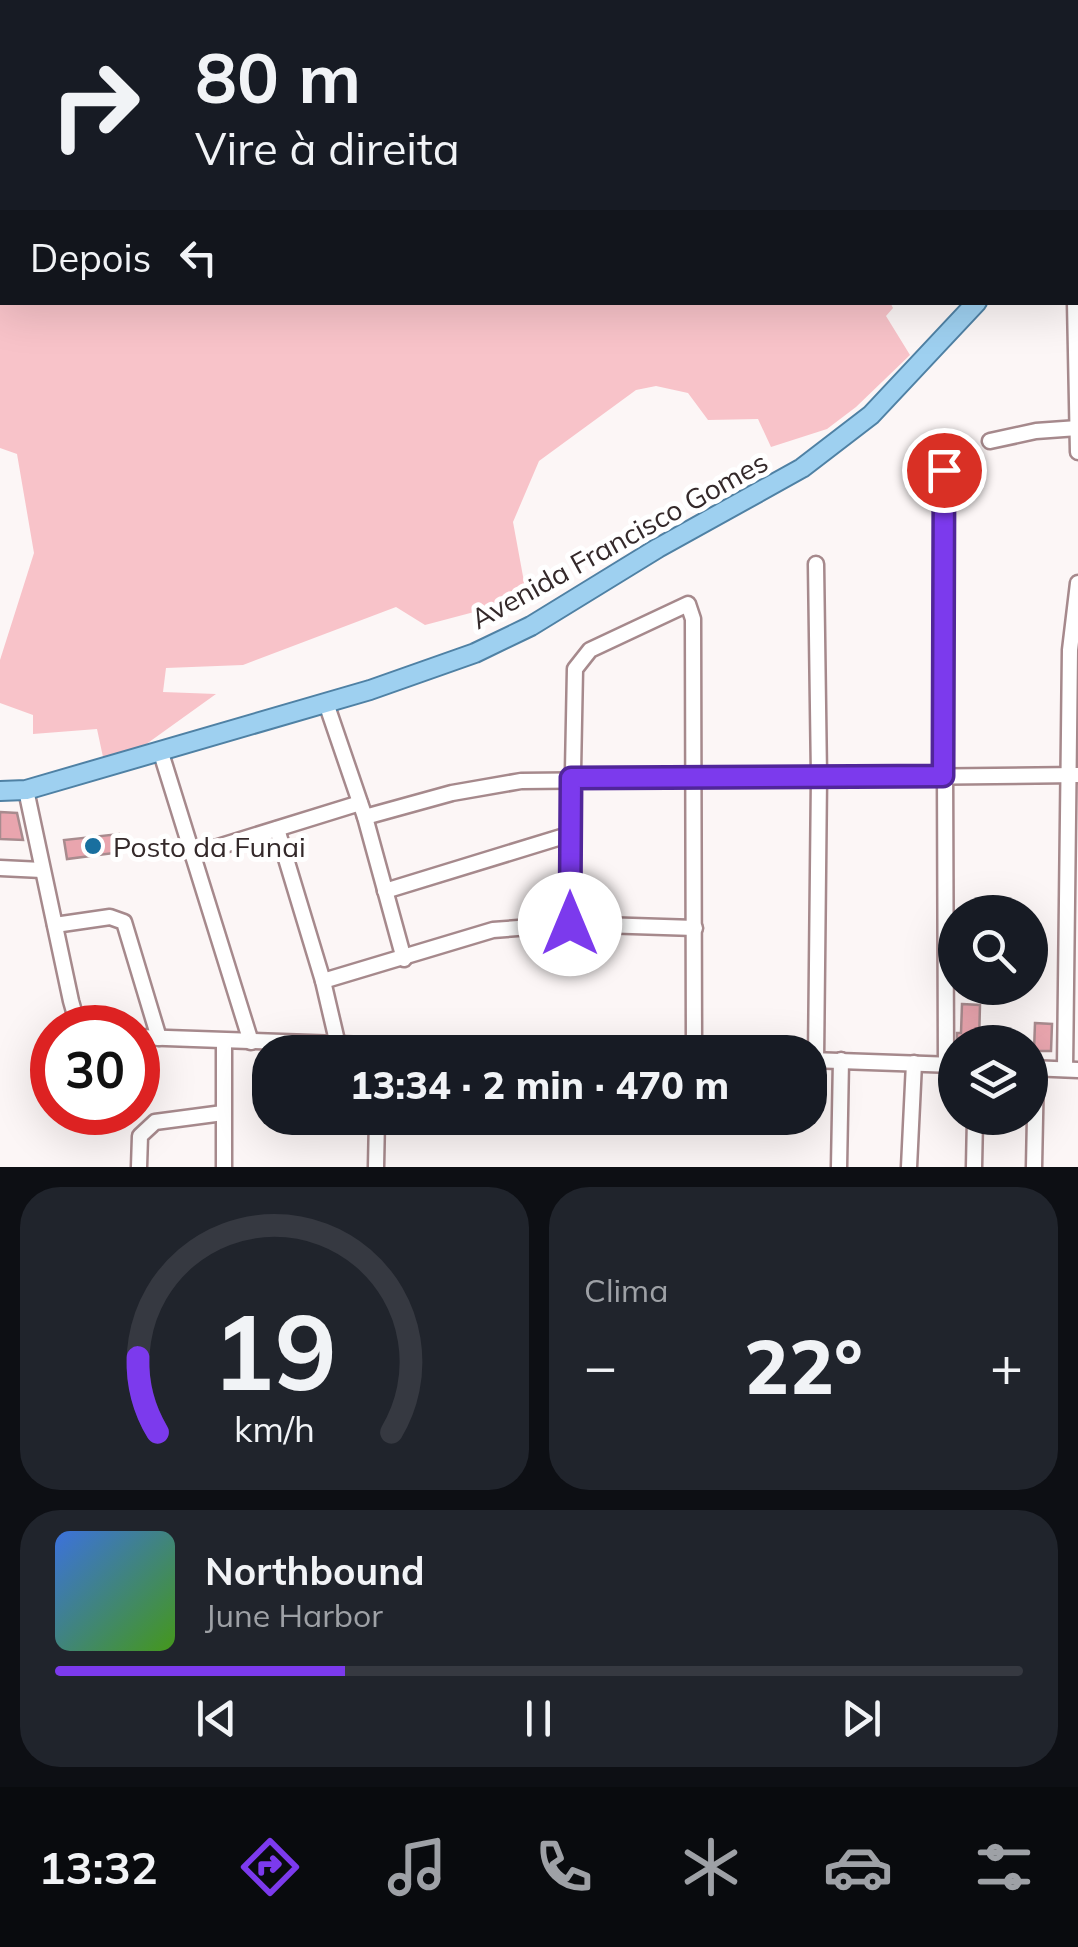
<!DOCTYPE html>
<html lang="pt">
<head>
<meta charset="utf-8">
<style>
  :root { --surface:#171b24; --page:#20242c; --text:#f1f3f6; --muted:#9ea1a6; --line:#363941; --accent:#7c3aed }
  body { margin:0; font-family:Mulish,sans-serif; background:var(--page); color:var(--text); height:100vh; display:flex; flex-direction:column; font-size:38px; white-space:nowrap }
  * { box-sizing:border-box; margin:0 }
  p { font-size:32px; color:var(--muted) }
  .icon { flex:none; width:55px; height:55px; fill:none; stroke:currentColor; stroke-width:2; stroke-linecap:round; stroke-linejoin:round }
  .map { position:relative; height:1167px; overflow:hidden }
  .details { display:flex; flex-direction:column; gap:20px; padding:20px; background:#0d0f14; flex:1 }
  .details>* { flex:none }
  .guide { position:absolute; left:0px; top:0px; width:1080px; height:305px; box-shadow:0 10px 40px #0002; background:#171b24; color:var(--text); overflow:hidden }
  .buttons { position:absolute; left:938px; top:895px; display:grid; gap:20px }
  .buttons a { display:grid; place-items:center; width:110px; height:110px; border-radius:50%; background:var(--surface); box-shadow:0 10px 40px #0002; font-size:50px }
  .speed { position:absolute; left:30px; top:1005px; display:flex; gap:20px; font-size:50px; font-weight:700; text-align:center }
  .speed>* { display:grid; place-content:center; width:130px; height:130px; border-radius:50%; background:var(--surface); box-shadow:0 10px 40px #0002; line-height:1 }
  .speed .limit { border:15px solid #d22; background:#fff; color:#111 }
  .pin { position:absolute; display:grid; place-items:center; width:85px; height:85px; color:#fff; margin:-42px; border:5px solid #fff; border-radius:50%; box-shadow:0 2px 10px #0007 }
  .me { position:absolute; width:110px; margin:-55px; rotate:0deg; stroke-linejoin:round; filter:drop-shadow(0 0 8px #0008) }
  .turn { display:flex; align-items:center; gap:35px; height:210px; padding:0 30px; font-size:45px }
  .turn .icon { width:130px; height:130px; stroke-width:2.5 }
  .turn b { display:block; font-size:70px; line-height:85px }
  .then { display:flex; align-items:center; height:95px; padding:0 30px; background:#0003; gap:20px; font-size:38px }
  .big { font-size:75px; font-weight:800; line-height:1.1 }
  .details .card { flex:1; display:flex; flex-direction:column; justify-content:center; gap:15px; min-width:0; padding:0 35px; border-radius:40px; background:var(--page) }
  .details .dial { align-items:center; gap:0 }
  .dial svg { height:260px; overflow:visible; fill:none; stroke:var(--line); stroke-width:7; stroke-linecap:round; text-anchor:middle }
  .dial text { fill:var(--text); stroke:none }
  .song { display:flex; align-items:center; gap:30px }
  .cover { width:120px; height:120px; border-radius:15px; background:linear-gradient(135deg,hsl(220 70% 55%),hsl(100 70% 35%)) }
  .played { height:10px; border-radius:5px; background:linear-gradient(90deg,var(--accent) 30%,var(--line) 30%) }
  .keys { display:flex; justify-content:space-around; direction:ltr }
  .heat { display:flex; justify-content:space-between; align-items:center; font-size:55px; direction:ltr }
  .details .tiles { flex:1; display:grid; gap:20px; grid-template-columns:1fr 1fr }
  .card:last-child { grid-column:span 2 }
  .trip { position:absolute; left:252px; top:1035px; width:575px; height:100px; border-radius:40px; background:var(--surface); box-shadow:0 10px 40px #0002; font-weight:800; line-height:100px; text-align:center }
  .tab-bar { display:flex; height:160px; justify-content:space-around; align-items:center; background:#090b0e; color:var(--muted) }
  .tab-bar .icon { width:70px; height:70px }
  .tab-bar .active { color:var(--accent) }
  .tab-bar b { font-size:45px; color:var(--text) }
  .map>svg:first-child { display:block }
</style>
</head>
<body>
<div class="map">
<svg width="1078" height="1167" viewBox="0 0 1078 1167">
  <rect width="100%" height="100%" fill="#fcf6f6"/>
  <g fill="#f8c3c9">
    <path d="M0 0 526 2H2V302H890L893 308 886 316 910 355 856 407 827 429 771 447 758 419 708 420 688 393 656 386 636 390 539 461 513 522 527 598 425 625 396 607 243 665 166 668 163 692 216 694 138 750 103 757 97 729 33 734V715L0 703V660L34 553 17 454 0 448Z"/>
    <path d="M560 0H1075L563 2Z"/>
  </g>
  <g fill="#e9a5ae" stroke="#a88b8e" stroke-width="2.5">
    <path d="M0 812 17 813 23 840 0 839Z"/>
    <path d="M119 834 122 852 67 859 64 840Z"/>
    <path d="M962 1004 980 1005 979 1042H957V1033H961Z"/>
    <path d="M1035 1023 1052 1024 1051 1051H1034Z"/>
  </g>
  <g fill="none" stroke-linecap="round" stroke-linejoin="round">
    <defs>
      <g id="minor">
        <path d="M535 0 537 2"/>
        <path d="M1075 302 1078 452"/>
        <path d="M990 441 1036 431 1078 428"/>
        <path d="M944 470 946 1065"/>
        <path d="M326 703 365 817 404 959"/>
        <path d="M161 753 251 1042"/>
        <path d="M26 790 71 1001 77 1022 83 1028"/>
        <path d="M365 817 452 793 521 781 1078 775"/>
        <path d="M277 829 323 981 338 1045"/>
        <path d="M192 855 360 803"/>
        <path d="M0 868 42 870"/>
        <path d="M385 891 571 834"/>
        <path d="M570 924 575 669 590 650 688 604 693 619 694 1052"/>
        <path d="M55 925 110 917 124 922 159 1038"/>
        <path d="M323 981 493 930 570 924 695 928"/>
        <path d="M138 1037 567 1052"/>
        <path d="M224 1041V1167"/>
        <path d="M811 1060 954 1065"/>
        <path d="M816 1060 819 777 816 564"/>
        <path d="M1030 1068 1078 1070"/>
        <path d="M1065 1069 1070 650 1078 583"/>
        <path d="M139 1167 140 1136 155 1122 223 1113"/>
        <path d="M376 1167 377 1118"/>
        <path d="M839 1167 841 1060"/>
        <path d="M909 1167 914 1063"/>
        <path d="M974 1167 975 1118"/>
        <path d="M1034 1167 1036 1068"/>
      </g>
      <g id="major">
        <path d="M1078 185V184"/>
        <path d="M0 791 26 790 370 690 475 653 531 626 658 548 802 468 871 415 977 302"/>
      </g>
    </defs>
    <use href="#minor" stroke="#a6898c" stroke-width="19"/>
    <use href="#major" stroke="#4f81a4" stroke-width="22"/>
    <use href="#minor" stroke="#fff" stroke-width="14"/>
    <use href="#major" stroke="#9ed0f0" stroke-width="18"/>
  </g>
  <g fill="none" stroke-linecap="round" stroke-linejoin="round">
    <defs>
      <path id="route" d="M570 924 571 778 943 776 944 470"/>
    </defs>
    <use href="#route" stroke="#51269a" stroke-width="25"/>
    <use href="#route" stroke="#7c3aed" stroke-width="18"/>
  </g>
  <circle fill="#196f9f" stroke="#fff" stroke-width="4" cx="93" cy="846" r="10"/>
  <g text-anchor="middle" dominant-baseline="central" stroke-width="10" stroke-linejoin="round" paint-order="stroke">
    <g font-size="28" fill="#34292a" stroke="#fff">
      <text transform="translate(619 540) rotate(-29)">Avenida Francisco Gomes</text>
    </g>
    <g font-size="28" fill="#34292a" stroke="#fff" text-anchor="start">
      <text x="113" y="846">Posto da Funai</text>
    </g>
  </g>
</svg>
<div class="buttons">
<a><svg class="icon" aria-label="search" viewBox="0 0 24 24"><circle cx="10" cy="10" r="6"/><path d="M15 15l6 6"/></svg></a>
<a><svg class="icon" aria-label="layers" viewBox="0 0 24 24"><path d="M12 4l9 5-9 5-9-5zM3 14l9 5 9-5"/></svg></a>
</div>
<div class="speed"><div class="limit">30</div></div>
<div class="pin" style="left:944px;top:470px;background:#d93025"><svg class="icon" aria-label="arrive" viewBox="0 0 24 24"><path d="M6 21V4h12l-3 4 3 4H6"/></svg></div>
<svg class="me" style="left:570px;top:924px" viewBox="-20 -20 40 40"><circle r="19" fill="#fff"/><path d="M0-13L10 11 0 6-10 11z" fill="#7c3aed"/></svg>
<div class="trip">13:34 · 2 min · 470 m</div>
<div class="guide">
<div class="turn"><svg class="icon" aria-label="right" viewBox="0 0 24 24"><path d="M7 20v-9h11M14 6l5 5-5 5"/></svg><div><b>80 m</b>Vire à direita</div></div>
<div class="then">Depois<svg class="icon" aria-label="left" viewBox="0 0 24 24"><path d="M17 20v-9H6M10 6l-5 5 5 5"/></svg></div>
</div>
</div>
<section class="details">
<div class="tiles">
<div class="card dial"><svg viewBox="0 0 100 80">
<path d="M14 69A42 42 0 1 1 86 69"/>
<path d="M14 69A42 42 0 0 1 8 46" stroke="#7c3aed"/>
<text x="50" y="56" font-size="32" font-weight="700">19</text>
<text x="50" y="72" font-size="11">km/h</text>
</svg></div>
<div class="card"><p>Clima</p>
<div class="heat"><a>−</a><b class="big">22°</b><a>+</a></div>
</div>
<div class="card">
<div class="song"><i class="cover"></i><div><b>Northbound</b><p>June Harbor</p></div></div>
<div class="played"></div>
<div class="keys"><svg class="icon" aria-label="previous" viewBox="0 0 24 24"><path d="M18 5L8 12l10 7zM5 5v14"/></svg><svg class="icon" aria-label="pause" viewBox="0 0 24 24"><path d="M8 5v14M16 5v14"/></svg><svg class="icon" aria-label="next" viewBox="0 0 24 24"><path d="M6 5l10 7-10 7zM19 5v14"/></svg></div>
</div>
</div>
</section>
<nav class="tab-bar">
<b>13:32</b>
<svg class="icon active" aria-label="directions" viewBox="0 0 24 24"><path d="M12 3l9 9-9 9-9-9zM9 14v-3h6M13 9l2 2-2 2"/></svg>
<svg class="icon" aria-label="music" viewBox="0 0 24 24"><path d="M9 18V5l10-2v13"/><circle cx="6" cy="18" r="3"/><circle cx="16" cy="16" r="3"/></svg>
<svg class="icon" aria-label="phone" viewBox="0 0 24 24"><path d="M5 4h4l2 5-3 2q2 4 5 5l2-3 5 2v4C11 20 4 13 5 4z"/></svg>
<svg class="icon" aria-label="climate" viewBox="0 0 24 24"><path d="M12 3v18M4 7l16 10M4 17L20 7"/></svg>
<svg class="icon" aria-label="car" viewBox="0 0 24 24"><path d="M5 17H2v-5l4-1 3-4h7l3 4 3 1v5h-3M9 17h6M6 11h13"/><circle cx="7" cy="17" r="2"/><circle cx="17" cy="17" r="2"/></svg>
<svg class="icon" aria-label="filters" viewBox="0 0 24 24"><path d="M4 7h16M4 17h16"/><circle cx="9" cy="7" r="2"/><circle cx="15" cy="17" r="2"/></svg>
</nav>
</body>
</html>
